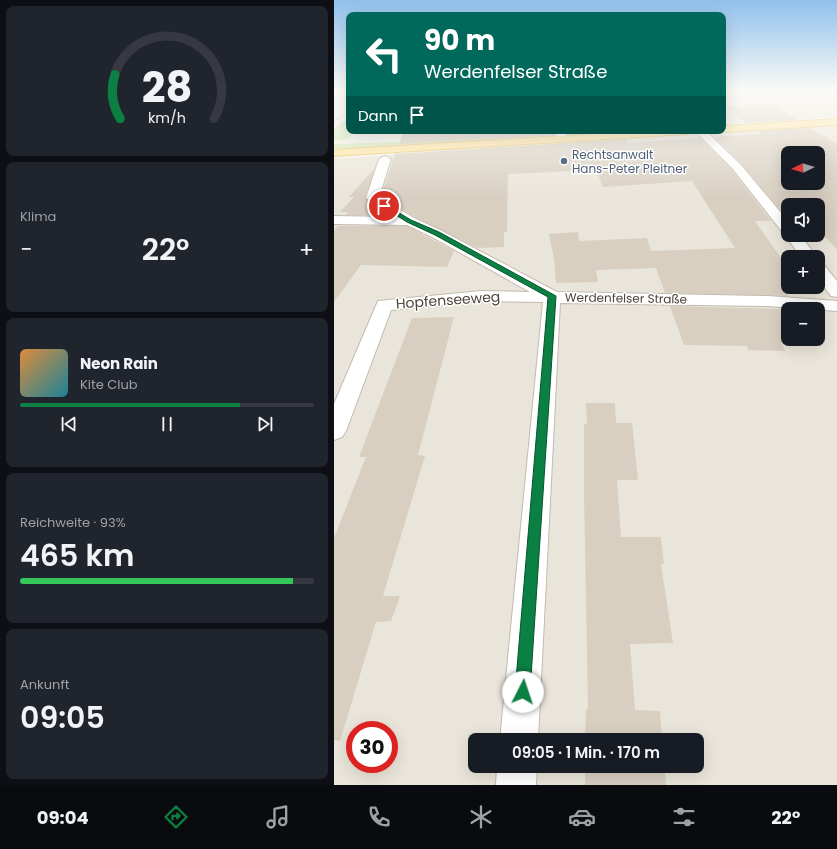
<!DOCTYPE html>
<html lang="de">
<head>
<meta charset="utf-8">
<style>
  :root { --surface:#171b24; --page:#20242c; --text:#f1f3f6; --muted:#9ea1a6; --line:#363941; --accent:#0b8043 }
  body { margin:0; font-family:Poppins,sans-serif; background:var(--page); color:var(--text); height:100vh; display:flex; flex-direction:column; font-size:15px; white-space:nowrap }
  * { box-sizing:border-box; margin:0 }
  p { font-size:13px; color:var(--muted) }
  .icon { flex:none; width:22px; height:22px; fill:none; stroke:currentColor; stroke-width:2; stroke-linecap:round; stroke-linejoin:round }
  .map { position:relative; flex:1; overflow:hidden }
  .details { display:flex; flex-direction:column; gap:6px; padding:6px; background:#0d0f14; width:334px }
  .details>* { flex:none }
  .hud { position:absolute; left:12px; top:12px; width:380px; height:122px; border-radius:8px; box-shadow:0 4px 16px #0002; background:#00695c; color:#fff; overflow:hidden }
  .needle { width:26px; rotate:265deg }
  .fabs { position:absolute; left:447px; top:146px; display:grid; gap:8px }
  .fabs a { display:grid; place-items:center; width:44px; height:44px; border-radius:8px; background:var(--surface); box-shadow:0 4px 16px #0002; font-size:20px }
  .speed { position:absolute; left:12px; top:721px; display:flex; gap:8px; font-size:20px; font-weight:700; text-align:center }
  .speed>* { display:grid; place-content:center; width:52px; height:52px; border-radius:50%; background:var(--surface); box-shadow:0 4px 16px #0002; line-height:1 }
  .speed .limit { border:6px solid #d22; background:#fff; color:#111 }
  .pin { position:absolute; display:grid; place-items:center; width:34px; height:34px; color:#fff; margin:-17px; border:2px solid #fff; border-radius:50%; box-shadow:0 1px 4px #0007 }
  .me { position:absolute; width:44px; margin:-22px; rotate:4deg; stroke-linejoin:round; filter:drop-shadow(0 0 3px #0008) }
  .turn { display:flex; align-items:center; gap:14px; height:84px; padding:0 12px; font-size:18px }
  .turn .icon { width:52px; height:52px; stroke-width:2.5 }
  .turn b { display:block; font-size:28px; line-height:34px }
  .then { display:flex; align-items:center; height:38px; padding:0 12px; background:#0003; gap:8px; font-size:15px }
  .big { font-size:30px; font-weight:600; line-height:1.1 }
  .details .widget { flex:1; display:flex; flex-direction:column; justify-content:center; gap:6px; min-width:0; padding:0 14px; border-radius:8px; background:var(--page) }
  .details .dial { align-items:center; gap:0 }
  .dial svg { height:104px; overflow:visible; fill:none; stroke:var(--line); stroke-width:7; stroke-linecap:round; text-anchor:middle }
  .dial text { fill:var(--text); stroke:none }
  .song { display:flex; align-items:center; gap:12px }
  .cover { width:48px; height:48px; border-radius:6px; background:linear-gradient(135deg,hsl(30 70% 55%),hsl(190 70% 35%)) }
  .played { height:4px; border-radius:2px; background:linear-gradient(90deg,var(--accent) 75%,var(--line) 75%) }
  .keys { display:flex; justify-content:space-around; direction:ltr }
  .heat { display:flex; justify-content:space-between; align-items:center; font-size:22px; direction:ltr }
  .charge { height:6px; border-radius:3px; background:linear-gradient(90deg,#34c759 93%,var(--line) 0) }
  .trip { position:absolute; left:134px; top:733px; width:236px; height:40px; border-radius:8px; background:var(--surface); box-shadow:0 4px 16px #0002; font-weight:600; line-height:40px; text-align:center }
  .menu { display:flex; height:64px; justify-content:space-around; align-items:center; background:#090b0e; color:var(--muted) }
  .menu .icon { width:28px; height:28px }
  .menu .active { color:var(--accent) }
  .menu b { font-size:18px; color:var(--text) }
  main { display:flex; flex:1; min-height:0 }
  .map>svg:first-child { display:block }
</style>
</head>
<body>
<main>
<section class="details">
<div class="widget dial"><svg viewBox="0 0 100 80">
<path d="M14 69A42 42 0 1 1 86 69"/>
<path d="M14 69A42 42 0 0 1 10 35" stroke="#0b8043"/>
<text x="50" y="56" font-size="32" font-weight="700">28</text>
<text x="50" y="72" font-size="11">km/h</text>
</svg></div>
<div class="widget"><p>Klima</p>
<div class="heat"><a>−</a><b class="big">22°</b><a>+</a></div>
</div>
<div class="widget">
<div class="song"><i class="cover"></i><div><b>Neon Rain</b><p>Kite Club</p></div></div>
<div class="played"></div>
<div class="keys"><svg class="icon" aria-label="previous" viewBox="0 0 24 24"><path d="M18 5L8 12l10 7zM5 5v14"/></svg><svg class="icon" aria-label="pause" viewBox="0 0 24 24"><path d="M8 5v14M16 5v14"/></svg><svg class="icon" aria-label="next" viewBox="0 0 24 24"><path d="M6 5l10 7-10 7zM19 5v14"/></svg></div>
</div>
<div class="widget"><p>Reichweite · 93%</p><b class="big">465 km</b><div class="charge"></div></div>
<div class="widget"><p>Ankunft</p><b class="big">09:05</b></div>
</section>
<div class="map">
<svg width="503" height="785" viewBox="0 0 503 785">
  <rect width="100%" height="100%" fill="#f6f3ec"/>
  <g fill="#eae5da" fill-rule="evenodd">
    <path d="M389 89H503V117L389 124Z"/>
    <path d="M503 125V785H0V159ZM454 153H484V183H454ZM454 205H484V235H454ZM454 257H484V287H454ZM454 309H484V339H454ZM21 730H55V764H21ZM141 740H363V766H141Z"/>
  </g>
  <g fill="#d2eab5">
    <path d="M15 116V131H23L12 140 0 141V129Z"/>
    <path d="M187 138 0 149V144Z"/>
  </g>
  <g fill="#d8cfc1" fill-rule="evenodd">
    <path d="M439 105 464 120 413 123 391 107Z"/>
    <path d="M477 128 503 144V250L484 229V205H454V219L408 164 381 137 427 134 424 131ZM454 153H484V183H454Z"/>
    <path d="M70 131H219L220 135 65 144Z"/>
    <path d="M232 131H282L233 134Z"/>
    <path d="M366 138 398 170 437 221H421L454 268V296L331 293 322 268 262 270 264 282 222 283 220 259 215 234 244 232 245 241 313 238 317 251 401 248 358 181 269 187 262 170 174 174 173 232H170V247L144 248 81 217 47 196 61 154 293 139V143Z"/>
    <path d="M38 171H40L31 198 53 215H12L14 212H6L20 197H15Z"/>
    <path d="M4 226H73L120 251 113 267 27 265 0 302V231Z"/>
    <path d="M336 306 454 309V344H448L451 351 414 350 413 346 350 345Z"/>
    <path d="M120 317 84 455 91 456 49 596H66L57 621 42 622 6 741 0 740V538L32 457H25L78 318Z"/>
    <path d="M252 403H281L282 423H298L304 480H283L287 537H327L330 564H327L339 643 296 644 301 710 326 711 328 740H251L252 709H254L250 494V424H253Z"/>
    <path d="M251 766H331L332 785H251Z"/>
  </g>
  <g fill="none" stroke-linecap="round" stroke-linejoin="round">
    <defs>
      <g id="street">
        <path d="M220 131H230L233 139 232 141H224Z"/>
        <path d="M361 131H372L407 165 454 221V235H466L483 257H467L451 235 452 234 449 233 399 169Z"/>
        <path d="M51 156 57 159 45 197 80 218 108 231 223 292 434 296 503 301V311L434 306 226 303 204 740H166L209 302 147 301 57 310 12 431 8 437 0 440V404L44 301 147 291 196 292 98 237 73 225 0 224V216L58 217 32 198 45 159Z"/>
        <path d="M484 263 490 265 503 281V297L497 296 484 279Z"/>
        <path d="M163 766H203L202 785H162Z"/>
      </g>
      <g id="primary">
        <path d="M503 119V125L389 132 385 131H389V126Z"/>
        <path d="M306 131H359L354 134 0 156V150Z"/>
      </g>
    </defs>
    <use href="#street" stroke="#c2bbae" stroke-width="2"/>
    <use href="#primary" stroke="#e6c16a" stroke-width="2"/>
    <path stroke="#c4b79f" stroke-width="1" stroke-dasharray="1 1" stroke-linecap="butt" d="M0 102 15 91"/>
    <use href="#street" fill="#fff" fill-rule="evenodd"/>
    <use href="#primary" fill="#ffe39c" fill-rule="evenodd"/>
    <path stroke="#9a9a9a" stroke-width="1" stroke-dasharray="2 2" stroke-linecap="butt" d="M0 122 15 110"/>
  </g>
  <linearGradient id="sky" x2="0" y2="1"><stop stop-color="#8fc1ec"/><stop offset="0.45" stop-color="#fbfaf6"/><stop offset="1" stop-color="#fbfaf6" stop-opacity="0"/></linearGradient>
  <rect width="503" height="199" fill="url(#sky)"/>
  <path fill="#0b8043" stroke="#07532c" d="M50 204 77 220 105 232 222 296 196 692 194 698 189 700 183 698 181 692 214 297 101 235 73 222 49 207V205Z"/>
  <circle fill="#5c6f8a" stroke="#fff" stroke-width="1.5" cx="230" cy="161" r="4"/>
  <g text-anchor="middle" dominant-baseline="central" stroke-width="3" stroke-linejoin="round" paint-order="stroke">
    <g font-size="12" fill="#4e5e75" stroke="#fff" text-anchor="start">
      <text x="238" y="154">Rechtsanwalt<tspan x="238" dy="14">Hans-Peter Pleitner</tspan></text>
    </g>
    <g font-size="12" fill="#4b4439" stroke="#fff">
      <text transform="translate(292 298) rotate(1)">Werdenfelser Straße</text>
    </g>
    <g font-size="14" fill="#4b4439" stroke="#fff">
      <text transform="translate(114 300) rotate(-4)">Hopfenseeweg</text>
    </g>
  </g>
</svg>
<div class="fabs">
<a><svg class="needle" viewBox="-14 -14 28 28"><path d="M0-13l5 13h-10z" fill="#e53935"/><path d="M0 13l5-13h-10z" fill="#9ea1a6"/></svg></a>
<a><svg class="icon" aria-label="sound" viewBox="0 0 24 24"><path d="M4 9h4l5-4v14l-5-4H4zM17 9q2 3 0 6"/></svg></a>
<a>+</a>
<a>−</a>
</div>
<div class="speed"><div class="limit">30</div></div>
<div class="pin" style="left:50px;top:206px;background:#d93025"><svg class="icon" aria-label="arrive" viewBox="0 0 24 24"><path d="M6 21V4h12l-3 4 3 4H6"/></svg></div>
<svg class="me" style="left:189px;top:692px" viewBox="-20 -20 40 40"><circle r="19" fill="#fff"/><path d="M0-13L10 11 0 6-10 11z" fill="#0b8043"/></svg>
<div class="trip">09:05 · 1 Min. · 170 m</div>
<div class="hud">
<div class="turn"><svg class="icon" aria-label="left" viewBox="0 0 24 24"><path d="M17 20v-9H6M10 6l-5 5 5 5"/></svg><div><b>90 m</b>Werdenfelser Straße</div></div>
<div class="then">Dann<svg class="icon" aria-label="arrive" viewBox="0 0 24 24"><path d="M6 21V4h12l-3 4 3 4H6"/></svg></div>
</div>
</div>
</main>
<nav class="menu">
<b>09:04</b>
<svg class="icon active" aria-label="directions" viewBox="0 0 24 24"><path d="M12 3l9 9-9 9-9-9zM9 14v-3h6M13 9l2 2-2 2"/></svg>
<svg class="icon" aria-label="music" viewBox="0 0 24 24"><path d="M9 18V5l10-2v13"/><circle cx="6" cy="18" r="3"/><circle cx="16" cy="16" r="3"/></svg>
<svg class="icon" aria-label="phone" viewBox="0 0 24 24"><path d="M5 4h4l2 5-3 2q2 4 5 5l2-3 5 2v4C11 20 4 13 5 4z"/></svg>
<svg class="icon" aria-label="climate" viewBox="0 0 24 24"><path d="M12 3v18M4 7l16 10M4 17L20 7"/></svg>
<svg class="icon" aria-label="car" viewBox="0 0 24 24"><path d="M5 17H2v-5l4-1 3-4h7l3 4 3 1v5h-3M9 17h6M6 11h13"/><circle cx="7" cy="17" r="2"/><circle cx="17" cy="17" r="2"/></svg>
<svg class="icon" aria-label="filters" viewBox="0 0 24 24"><path d="M4 7h16M4 17h16"/><circle cx="9" cy="7" r="2"/><circle cx="15" cy="17" r="2"/></svg>
<b>22°</b>
</nav>
</body>
</html>
